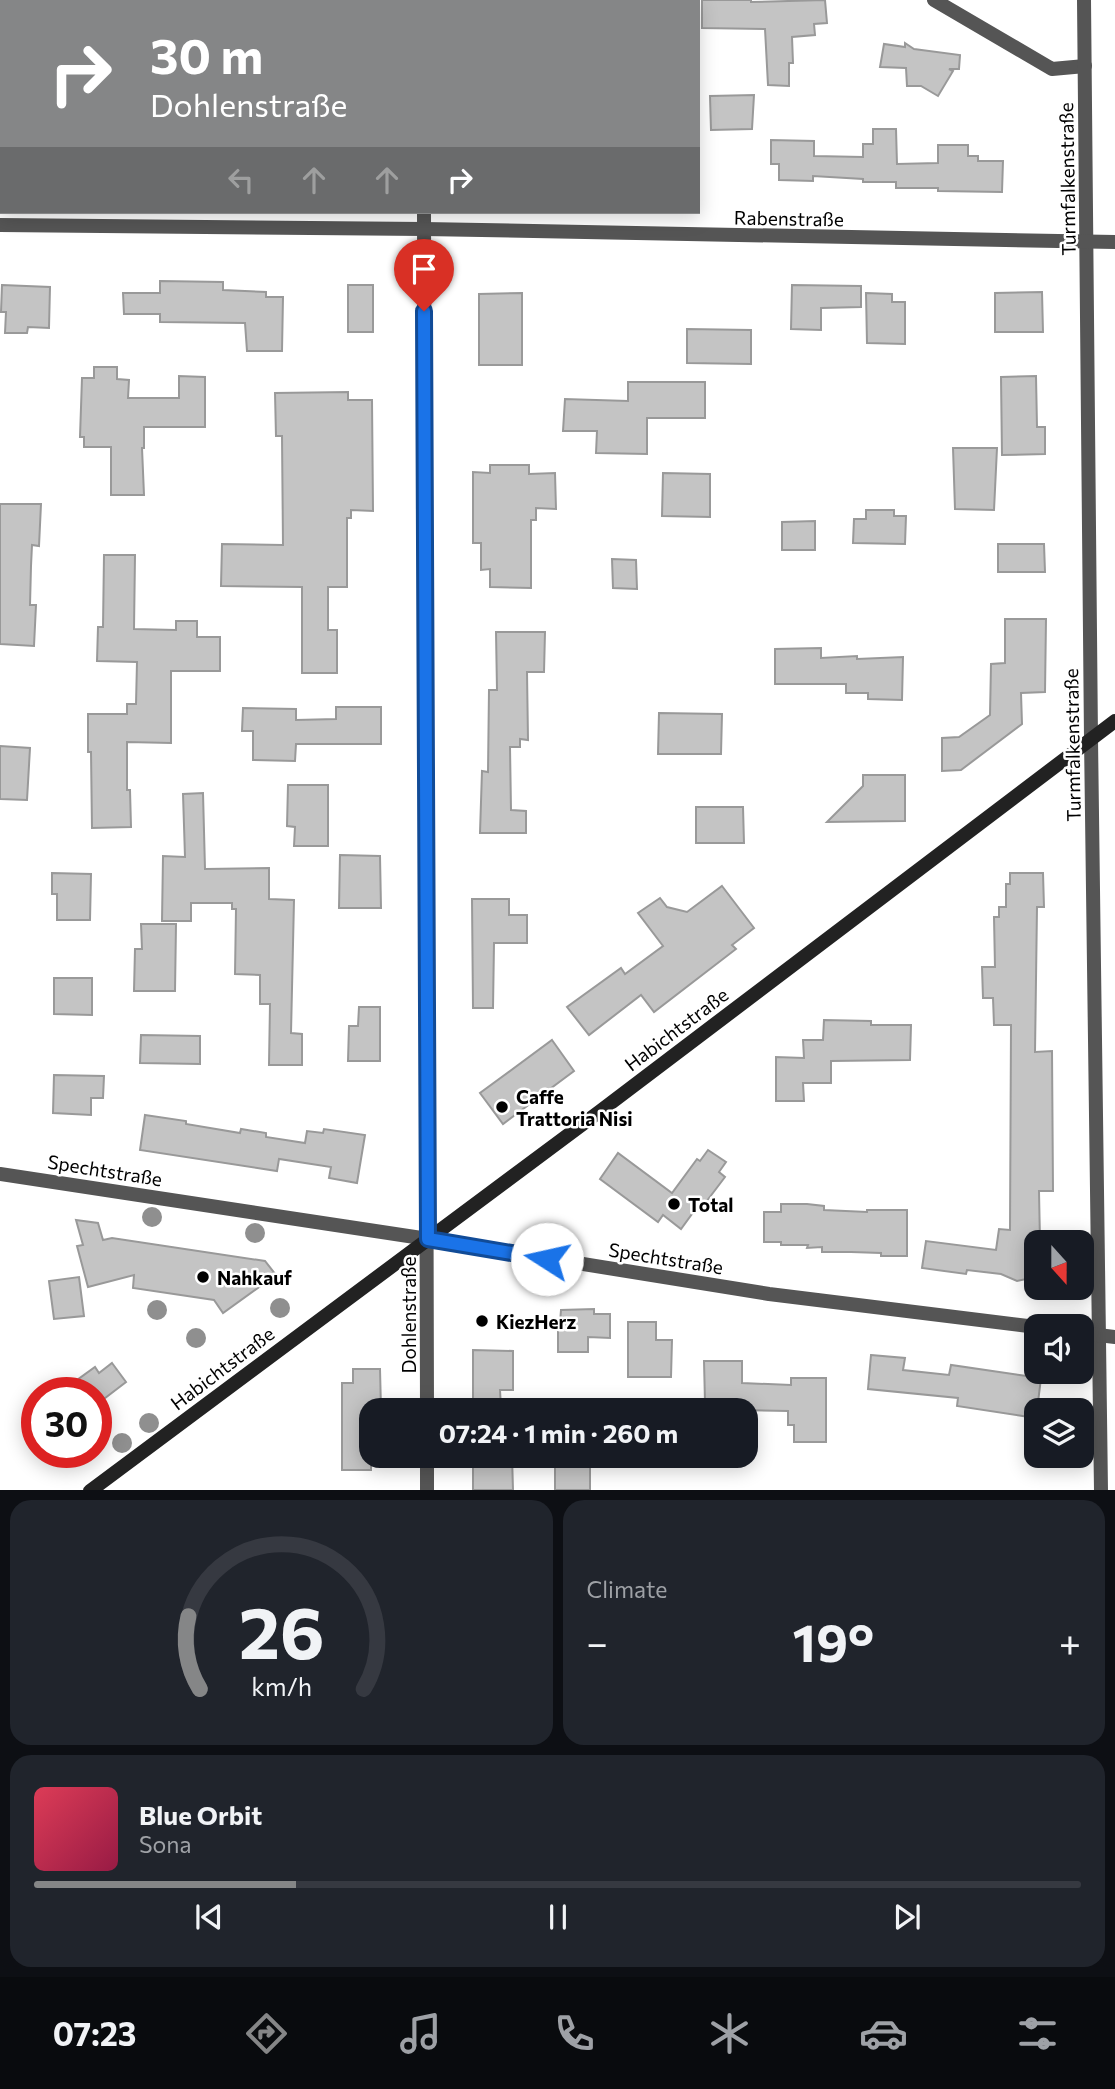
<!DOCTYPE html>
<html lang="en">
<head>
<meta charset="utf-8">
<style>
  :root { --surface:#171b24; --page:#20242c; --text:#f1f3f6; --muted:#9ea1a6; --line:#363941; --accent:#858687 }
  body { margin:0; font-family:Commissioner,sans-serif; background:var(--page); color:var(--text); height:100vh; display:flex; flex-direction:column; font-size:26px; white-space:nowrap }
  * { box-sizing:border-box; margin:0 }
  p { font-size:23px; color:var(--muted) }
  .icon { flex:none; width:38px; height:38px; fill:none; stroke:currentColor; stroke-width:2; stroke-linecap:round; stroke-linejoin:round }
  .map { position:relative; height:1490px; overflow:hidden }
  .drawer { display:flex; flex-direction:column; gap:10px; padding:10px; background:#0d0f14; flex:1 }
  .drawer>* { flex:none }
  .hud { position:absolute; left:0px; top:0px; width:700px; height:214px; box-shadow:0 4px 18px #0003; background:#858687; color:#fff; overflow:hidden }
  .needle { width:46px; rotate:159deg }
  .tools { position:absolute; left:1024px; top:1230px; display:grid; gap:14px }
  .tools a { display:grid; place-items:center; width:70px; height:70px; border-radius:14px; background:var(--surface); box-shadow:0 4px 18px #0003; font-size:35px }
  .speed { position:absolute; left:21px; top:1377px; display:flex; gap:14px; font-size:35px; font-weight:700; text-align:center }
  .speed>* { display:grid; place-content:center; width:91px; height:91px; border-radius:50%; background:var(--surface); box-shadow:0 4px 18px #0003; line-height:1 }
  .speed .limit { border:10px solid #d22; background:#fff; color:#111 }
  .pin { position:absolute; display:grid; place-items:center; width:60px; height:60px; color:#fff; margin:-72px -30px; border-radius:50% 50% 50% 0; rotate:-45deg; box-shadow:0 0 7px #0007 }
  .pin .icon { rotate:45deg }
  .me { position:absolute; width:77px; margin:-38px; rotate:280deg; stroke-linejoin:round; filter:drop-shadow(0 0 5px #0008) }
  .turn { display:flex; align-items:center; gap:24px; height:147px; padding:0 35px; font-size:32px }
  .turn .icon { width:91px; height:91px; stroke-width:2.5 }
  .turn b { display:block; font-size:49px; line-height:60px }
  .lanes { display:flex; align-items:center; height:66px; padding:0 35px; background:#0003; justify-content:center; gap:35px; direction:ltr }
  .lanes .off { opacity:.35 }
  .big { font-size:52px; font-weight:700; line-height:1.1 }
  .drawer .widget { flex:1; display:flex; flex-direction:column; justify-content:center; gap:10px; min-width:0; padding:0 24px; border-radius:21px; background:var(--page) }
  .drawer .dial { align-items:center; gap:0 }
  .dial svg { height:182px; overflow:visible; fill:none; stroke:var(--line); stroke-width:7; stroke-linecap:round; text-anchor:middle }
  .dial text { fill:var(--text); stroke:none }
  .song { display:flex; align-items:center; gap:21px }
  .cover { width:84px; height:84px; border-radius:10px; background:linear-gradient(135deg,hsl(350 70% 55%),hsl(340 70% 35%)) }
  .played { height:7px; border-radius:4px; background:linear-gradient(90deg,var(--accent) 25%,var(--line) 25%) }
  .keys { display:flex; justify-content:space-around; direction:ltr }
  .heat { display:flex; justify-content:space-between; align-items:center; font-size:38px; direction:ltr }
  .drawer .tiles { flex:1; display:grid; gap:10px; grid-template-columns:1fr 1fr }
  .widget:last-child { grid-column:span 2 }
  .trip { position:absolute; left:359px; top:1398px; width:399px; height:70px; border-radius:21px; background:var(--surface); box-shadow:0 4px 18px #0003; font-weight:700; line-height:70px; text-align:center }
  .dock { display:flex; height:112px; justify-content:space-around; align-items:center; background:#090b0e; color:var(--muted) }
  .dock .icon { width:49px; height:49px }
  .dock .current { color:var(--accent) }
  .dock b { font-size:32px; color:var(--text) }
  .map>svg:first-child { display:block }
</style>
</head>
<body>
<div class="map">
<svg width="1115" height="1491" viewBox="0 0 1115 1491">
  <rect width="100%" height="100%" fill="#fff"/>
  <g fill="#c4c4c4" stroke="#999" stroke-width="2">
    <path d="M702 0H751V2L825 0 827 23 814 24 815 35 792 37 793 63H789V86L768 85 765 29 702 28Z"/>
    <path d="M905 43 914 49 960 55 959 69H949L953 71 938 96 921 86H907L906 68 880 67 884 44 905 47Z"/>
    <path d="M754 95 752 129 711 130 710 96Z"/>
    <path d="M873 129H896L897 164 938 163V145H968V156H978V161H1003L1002 192 938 191V188H896V182H863V179L813 176V181L779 180V164H771V140L814 141V156L863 157V144H873Z"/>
    <path d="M160 281 223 282V290L266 292V297H283L282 351H247L245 323 160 322V314H124L123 293H160Z"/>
    <path d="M2 285 50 287 49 328 28 327 27 333H5L6 312H1Z"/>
    <rect x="348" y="285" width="25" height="47"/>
    <path d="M792 285 861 286V307L821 308V330L791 329Z"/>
    <path d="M1042 292 1043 332H995V293Z"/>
    <path d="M522 293V365H479V294Z"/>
    <path d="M866 293 892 294V302H905V344L867 343Z"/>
    <path d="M687 329 751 330V364L687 363Z"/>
    <path d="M94 367H117V379L129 380 128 398H179V376L205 377V427H144V448H142L144 495H111V447H84V437H80L82 378H94Z"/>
    <path d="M1036 376 1037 427H1045V454L1002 455 1001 377Z"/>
    <path d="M628 382H705V418H647V454L596 453 597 431H563L565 399 628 401Z"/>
    <path d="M348 392V400H372L373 511 351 510V518H347V587H328V630H337V673H302V587L221 586 222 544 283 545 282 436H276L275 393Z"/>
    <path d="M953 448H997L994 510 955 509Z"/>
    <path d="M490 465H529V474L555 473 556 509 536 508V520H531V588L490 587V569L481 570V543H473V472L490 473Z"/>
    <path d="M663 473 710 474V517L662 516Z"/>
    <path d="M0 504H41L39 546 32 545 31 566 30 605H36L34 646 0 644Z"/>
    <path d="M866 510H894V516H906L905 544 853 543 854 519H866Z"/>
    <path d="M815 521V550H782V522Z"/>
    <path d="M998 544H1044L1045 572H998Z"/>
    <path d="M104 555H135L134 629 176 630V621H197V637H220V671H171V743L127 742V790H130L131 827 92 828 91 752H88V714H127V704H136L137 662 97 661 98 627H103Z"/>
    <path d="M612 559 636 560 637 589 613 588Z"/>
    <path d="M1005 619H1046L1045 692 1021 693 1022 724 961 770 942 771V738L959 737 990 715 991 664 1005 663Z"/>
    <path d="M496 632H545L544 672H527L528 740 520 739V747H510L511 810 526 811V833H480L482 771 488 772 489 690H497Z"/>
    <path d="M821 648V658L857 656V659L903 657 902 700 868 699V693H846V684H775V649Z"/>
    <path d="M336 707H381V744H296L295 761 253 760V731H242L243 708 296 709V720L336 719Z"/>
    <path d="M659 713 722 714 721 754H658Z"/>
    <path d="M0 746 30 748 27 800 0 799Z"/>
    <path d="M863 775H905V821L827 822 863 786Z"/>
    <path d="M288 785H328V846H294L295 827 287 826Z"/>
    <path d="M203 793 205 869 269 868V899L294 900 291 1033 302 1034V1065H269L270 1004H260V975L235 974 236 909H232V903H191V921H162L163 856 185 857 183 794Z"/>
    <path d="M696 807H743L744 843H696Z"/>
    <path d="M340 855 380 856 381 908H339Z"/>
    <path d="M52 873 91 874 90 920H57V894H52Z"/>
    <path d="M1010 873H1043L1044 907H1037L1035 1052 1052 1051 1053 1191H1039L1040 1242H1036V1277L1017 1281 1001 1274 967 1270 966 1274 922 1268 926 1241 996 1250 999 1229 1010 1230 1011 1025H994L993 998H983L982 967H995L994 917H999V907H1006V884H1010Z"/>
    <path d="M722 886 754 928 732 945 736 949 654 1012 641 995 589 1035 567 1007 621 968 625 974 663 946 638 913 660 898 667 907 687 912Z"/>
    <path d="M472 899H509V915H527V943H494L493 1008H473Z"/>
    <path d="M141 924H176L175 991H134L135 949H142Z"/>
    <path d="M54 978H92V1015L54 1014Z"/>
    <path d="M359 1007H380V1061H348L349 1026H358Z"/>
    <path d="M824 1020 871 1021V1025H911L910 1060 831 1061V1083H803L804 1101H776V1057L804 1058 803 1040H823Z"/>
    <path d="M141 1035 200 1036V1064L140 1063Z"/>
    <path d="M552 1040 574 1071 503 1124 480 1093Z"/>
    <path d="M54 1075 104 1076 103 1098H91V1115L53 1113Z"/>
    <path d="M145 1115 186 1121V1124L240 1133 241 1129 266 1133V1137L305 1143 307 1131 323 1133 324 1129 365 1135 357 1183 329 1178 331 1167 279 1159 277 1171 140 1150Z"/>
    <path d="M708 1150 726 1162 719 1172 725 1177 703 1206 700 1203 681 1229 663 1215 658 1222 600 1179 618 1153 672 1193 697 1159 700 1161Z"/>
    <path d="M781 1204H807L824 1206V1210L867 1212V1210H907V1256H881V1253L851 1252H822V1247L807 1248 808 1245H781V1242H764V1212H781Z"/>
    <path d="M76 1220 98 1223 103 1240 112 1238 265 1261 276 1275 223 1313 214 1300 133 1288 134 1275 88 1287 77 1246 83 1245Z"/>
    <path d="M79 1277 84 1316 54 1319 49 1281Z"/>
    <path d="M594 1309V1314H610V1338L588 1337V1352H558V1323H560L561 1310Z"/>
    <path d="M628 1322H656V1340H672L671 1377H628Z"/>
    <path d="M473 1350 513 1351V1390H500L501 1408H473Z"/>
    <path d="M871 1355 905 1358 903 1370 949 1375 951 1365 1041 1378 1036 1418 957 1406 958 1398 868 1389Z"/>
    <path d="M704 1361H742V1383L791 1385V1378H826V1442H794V1425H788V1411L741 1410V1402H705Z"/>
    <path d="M112 1363 126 1382 96 1405V1393H59L95 1367 99 1373Z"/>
    <path d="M353 1369H380L381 1409 371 1410V1470H342V1383H353Z"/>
    <path d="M473 1456H512L513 1490H473Z"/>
    <rect x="555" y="1466" width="35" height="24"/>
  </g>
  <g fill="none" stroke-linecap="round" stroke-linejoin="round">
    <g stroke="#555" stroke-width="14">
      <path d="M422 0 423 2"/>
      <path d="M934 0 1052 69 1085 66"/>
      <path d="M1084 0 1091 739 1101 1491"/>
      <path d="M424 212 427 1410"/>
      <path d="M0 225 424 229 1115 242"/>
      <path d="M0 1174 428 1239 769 1294 1036 1327"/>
      <path d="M1082 1333 1115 1337"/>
      <path d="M427 1491V1456"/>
    </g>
    <path stroke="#222" stroke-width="14" d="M90 1491 599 1112 1115 721"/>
  </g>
  <g fill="#8f8f8f">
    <circle cx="152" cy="1217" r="10"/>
    <circle cx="255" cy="1233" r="10"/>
    <circle cx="280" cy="1308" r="10"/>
    <circle cx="157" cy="1310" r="10"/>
    <circle cx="196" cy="1338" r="10"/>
    <circle cx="149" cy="1423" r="10"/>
    <circle cx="122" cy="1443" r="10"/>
  </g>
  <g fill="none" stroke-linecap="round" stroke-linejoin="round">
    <defs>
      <path id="route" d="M424 311 428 1239 547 1259"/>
    </defs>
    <use href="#route" stroke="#114b97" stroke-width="18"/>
    <use href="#route" stroke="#1a73e8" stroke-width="12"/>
  </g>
  <g fill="#000" stroke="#fff" stroke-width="2.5">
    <circle cx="502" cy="1107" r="7"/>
    <circle cx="674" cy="1204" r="7"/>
    <circle cx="203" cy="1277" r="7"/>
    <circle cx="482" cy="1321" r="7"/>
  </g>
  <g text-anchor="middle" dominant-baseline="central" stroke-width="5" stroke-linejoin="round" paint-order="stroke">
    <g font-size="19" fill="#000" stroke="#fff">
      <text transform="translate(1067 179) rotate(-91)">Turmfalkenstraße</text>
      <text transform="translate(789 218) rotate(1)">Rabenstraße</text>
      <text transform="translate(1072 745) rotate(-91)">Turmfalkenstraße</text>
      <text transform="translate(676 1029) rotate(-37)">Habichtstraße</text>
      <text transform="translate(105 1170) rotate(9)">Spechtstraße</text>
      <text transform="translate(666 1258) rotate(9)">Spechtstraße</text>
      <text transform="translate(408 1315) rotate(-90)">Dohlenstraße</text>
      <text transform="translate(222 1368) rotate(-37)">Habichtstraße</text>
    </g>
    <g font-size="19" font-weight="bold" fill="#000" stroke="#fff" text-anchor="start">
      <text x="516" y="1096">Caffe<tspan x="516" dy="22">Trattoria Nisi</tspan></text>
      <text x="688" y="1204">Total</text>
      <text x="217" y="1277">Nahkauf</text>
      <text x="496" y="1321">KiezHerz</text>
    </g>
  </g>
</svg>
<div class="tools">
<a><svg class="needle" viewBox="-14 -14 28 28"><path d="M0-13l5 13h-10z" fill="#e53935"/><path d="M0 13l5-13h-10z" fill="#9ea1a6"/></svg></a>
<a><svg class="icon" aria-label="sound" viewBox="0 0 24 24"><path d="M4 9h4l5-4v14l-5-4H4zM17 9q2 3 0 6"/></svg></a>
<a><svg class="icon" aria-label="layers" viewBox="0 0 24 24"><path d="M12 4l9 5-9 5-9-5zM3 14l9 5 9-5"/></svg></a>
</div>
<div class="speed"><div class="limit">30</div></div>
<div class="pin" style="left:424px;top:311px;background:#d93025"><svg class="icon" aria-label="arrive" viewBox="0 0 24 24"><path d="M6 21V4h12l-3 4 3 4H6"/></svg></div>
<svg class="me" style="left:547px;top:1259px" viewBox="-20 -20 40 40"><circle r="19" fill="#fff"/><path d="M0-13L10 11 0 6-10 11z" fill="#1a73e8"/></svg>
<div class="trip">07:24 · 1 min · 260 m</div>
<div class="hud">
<div class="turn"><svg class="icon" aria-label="right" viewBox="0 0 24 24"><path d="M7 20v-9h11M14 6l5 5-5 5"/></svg><div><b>30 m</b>Dohlenstraße</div></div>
<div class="lanes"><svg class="icon off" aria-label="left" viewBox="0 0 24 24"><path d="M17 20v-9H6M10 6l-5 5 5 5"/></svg><svg class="icon off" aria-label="ahead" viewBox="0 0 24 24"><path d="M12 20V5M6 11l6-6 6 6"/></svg><svg class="icon off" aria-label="ahead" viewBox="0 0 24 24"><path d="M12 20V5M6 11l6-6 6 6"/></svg><svg class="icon" aria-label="right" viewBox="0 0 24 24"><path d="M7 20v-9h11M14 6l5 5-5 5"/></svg></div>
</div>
</div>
<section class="drawer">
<div class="tiles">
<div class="widget dial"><svg viewBox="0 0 100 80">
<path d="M14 69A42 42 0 1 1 86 69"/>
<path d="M14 69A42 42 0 0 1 9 37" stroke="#858687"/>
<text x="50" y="56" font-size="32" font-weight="700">26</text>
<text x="50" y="72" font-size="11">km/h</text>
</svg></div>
<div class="widget"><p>Climate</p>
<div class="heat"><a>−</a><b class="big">19°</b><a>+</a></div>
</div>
<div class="widget">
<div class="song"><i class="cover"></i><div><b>Blue Orbit</b><p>Sona</p></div></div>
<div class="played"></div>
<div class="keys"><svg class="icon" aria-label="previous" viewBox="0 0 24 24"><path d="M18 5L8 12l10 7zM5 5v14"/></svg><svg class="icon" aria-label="pause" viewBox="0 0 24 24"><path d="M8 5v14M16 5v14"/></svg><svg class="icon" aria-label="next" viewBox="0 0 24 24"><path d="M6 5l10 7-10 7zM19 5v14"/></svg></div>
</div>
</div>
</section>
<nav class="dock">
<b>07:23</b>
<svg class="icon current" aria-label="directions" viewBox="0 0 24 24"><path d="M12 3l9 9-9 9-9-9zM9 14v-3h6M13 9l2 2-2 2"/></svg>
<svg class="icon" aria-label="music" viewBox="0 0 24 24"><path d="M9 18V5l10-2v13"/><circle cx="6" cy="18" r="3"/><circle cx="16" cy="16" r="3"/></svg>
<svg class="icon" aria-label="phone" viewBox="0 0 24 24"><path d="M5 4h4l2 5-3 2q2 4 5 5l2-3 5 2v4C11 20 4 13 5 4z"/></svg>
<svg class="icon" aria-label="climate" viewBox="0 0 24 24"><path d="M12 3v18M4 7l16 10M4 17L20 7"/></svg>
<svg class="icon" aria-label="car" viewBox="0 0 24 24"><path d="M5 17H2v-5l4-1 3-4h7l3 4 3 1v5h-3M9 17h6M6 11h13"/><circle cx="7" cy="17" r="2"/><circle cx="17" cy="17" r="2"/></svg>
<svg class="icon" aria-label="filters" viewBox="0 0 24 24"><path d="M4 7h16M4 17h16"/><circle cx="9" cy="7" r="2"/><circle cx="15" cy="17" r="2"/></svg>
</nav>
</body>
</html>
